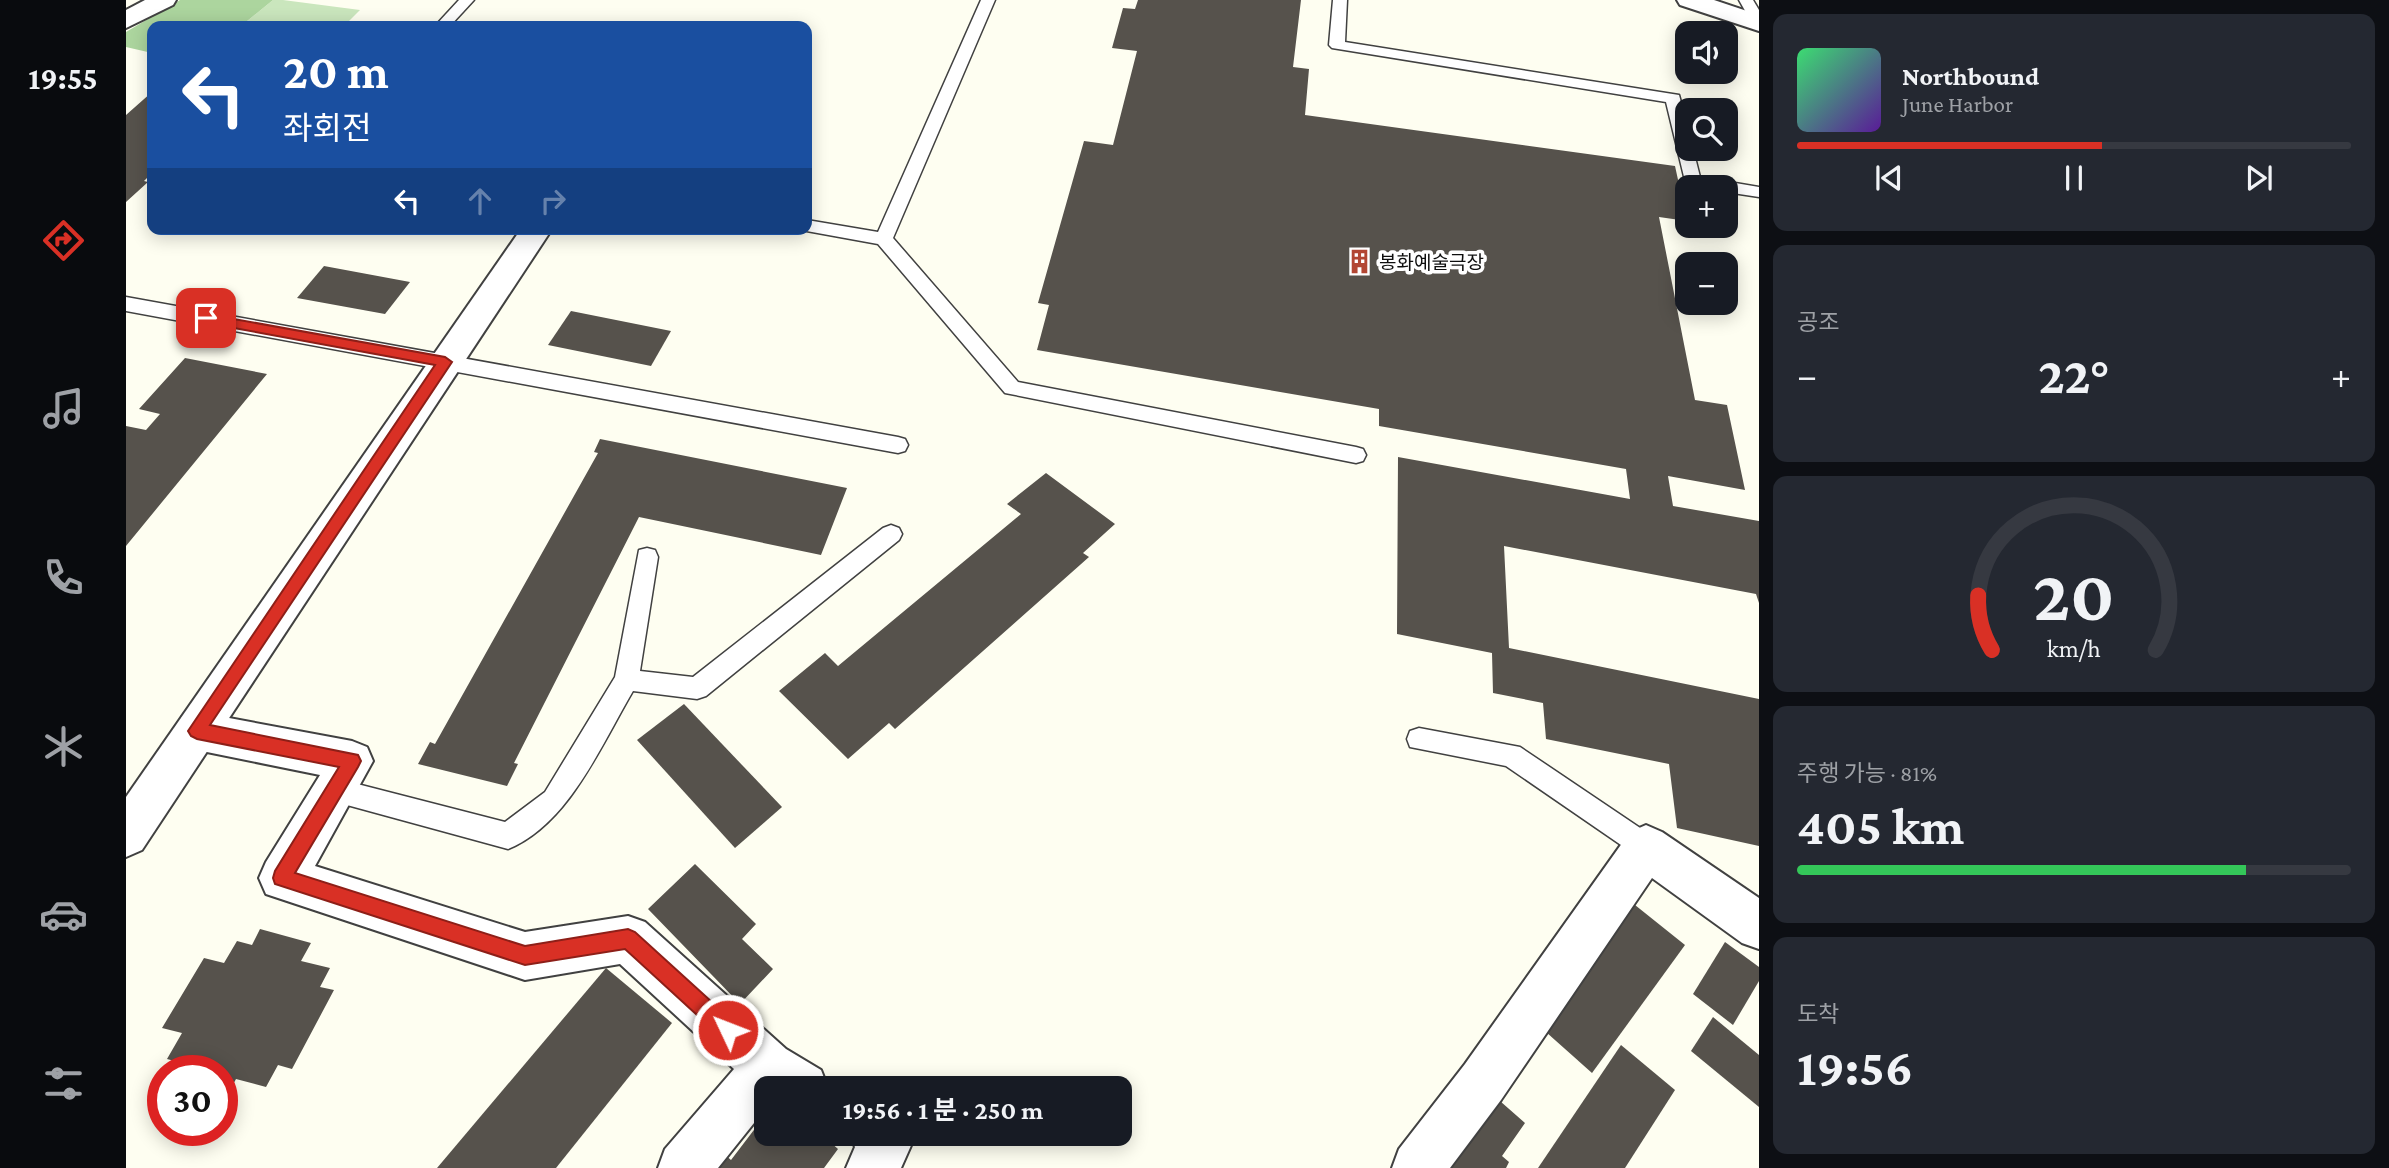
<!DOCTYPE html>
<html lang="ko">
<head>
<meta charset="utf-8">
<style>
  :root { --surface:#171b24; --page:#242831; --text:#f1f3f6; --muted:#9ea1a6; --line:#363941; --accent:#d93025 }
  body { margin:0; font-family:"Crimson Pro","Noto Sans KR",serif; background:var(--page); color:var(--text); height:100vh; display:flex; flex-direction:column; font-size:26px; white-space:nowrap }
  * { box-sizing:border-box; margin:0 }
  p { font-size:23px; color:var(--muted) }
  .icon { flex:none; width:38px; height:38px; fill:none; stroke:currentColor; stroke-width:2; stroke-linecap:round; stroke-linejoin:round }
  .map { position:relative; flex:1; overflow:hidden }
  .details { display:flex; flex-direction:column; gap:14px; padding:14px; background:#0d0f14; width:630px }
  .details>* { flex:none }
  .guide { position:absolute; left:21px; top:21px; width:665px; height:214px; border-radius:14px; box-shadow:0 4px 18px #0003; background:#1a4fa0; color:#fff; overflow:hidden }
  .controls { position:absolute; left:1549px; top:21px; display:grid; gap:14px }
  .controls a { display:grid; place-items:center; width:63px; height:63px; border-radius:14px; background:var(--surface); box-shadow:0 4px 18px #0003; font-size:35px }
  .speed { position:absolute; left:21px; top:1055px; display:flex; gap:14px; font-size:35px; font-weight:700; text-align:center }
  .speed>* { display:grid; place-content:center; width:91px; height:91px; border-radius:50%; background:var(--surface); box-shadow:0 4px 18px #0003; line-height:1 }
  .speed .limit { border:10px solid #d22; background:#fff; color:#111 }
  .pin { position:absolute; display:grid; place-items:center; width:60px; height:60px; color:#fff; margin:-30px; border-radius:14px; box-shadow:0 4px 10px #0006 }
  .me { position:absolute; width:77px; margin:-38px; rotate:313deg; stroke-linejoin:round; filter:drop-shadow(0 0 5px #0008) }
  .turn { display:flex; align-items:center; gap:24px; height:147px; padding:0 21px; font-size:32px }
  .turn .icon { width:91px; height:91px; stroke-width:2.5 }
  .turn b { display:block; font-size:49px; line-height:60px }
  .lanes { display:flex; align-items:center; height:66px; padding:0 21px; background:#0003; justify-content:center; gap:35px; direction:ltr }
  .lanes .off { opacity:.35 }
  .big { font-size:52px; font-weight:700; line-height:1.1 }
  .details .tile { flex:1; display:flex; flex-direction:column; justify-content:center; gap:10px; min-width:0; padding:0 24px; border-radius:14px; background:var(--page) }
  .details .dial { align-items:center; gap:0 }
  .dial svg { height:182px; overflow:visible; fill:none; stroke:var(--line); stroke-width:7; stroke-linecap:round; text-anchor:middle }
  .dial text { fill:var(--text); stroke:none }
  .song { display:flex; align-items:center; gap:21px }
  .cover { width:84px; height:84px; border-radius:10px; background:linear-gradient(135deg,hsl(140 70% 55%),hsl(270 70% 35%)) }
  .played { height:7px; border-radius:4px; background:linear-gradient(90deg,var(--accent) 55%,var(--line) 55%) }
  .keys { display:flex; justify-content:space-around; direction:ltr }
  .heat { display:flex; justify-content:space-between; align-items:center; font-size:38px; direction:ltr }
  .charge { height:10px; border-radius:5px; background:linear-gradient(90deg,#34c759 81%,var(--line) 0) }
  .trip { position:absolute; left:628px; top:1076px; width:378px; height:70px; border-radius:14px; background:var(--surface); box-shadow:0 4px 18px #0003; font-weight:700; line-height:70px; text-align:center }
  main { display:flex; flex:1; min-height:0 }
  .tab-bar { display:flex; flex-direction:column; width:126px; justify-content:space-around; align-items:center; background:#090b0e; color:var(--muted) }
  .tab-bar .icon { width:49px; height:49px }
  .tab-bar .active { color:var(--accent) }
  .tab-bar b { font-size:32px; color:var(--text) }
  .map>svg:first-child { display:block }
</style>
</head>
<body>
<main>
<nav class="tab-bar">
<b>19:55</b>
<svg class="icon active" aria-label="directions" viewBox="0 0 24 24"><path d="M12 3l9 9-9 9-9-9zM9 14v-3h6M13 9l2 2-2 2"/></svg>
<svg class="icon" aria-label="music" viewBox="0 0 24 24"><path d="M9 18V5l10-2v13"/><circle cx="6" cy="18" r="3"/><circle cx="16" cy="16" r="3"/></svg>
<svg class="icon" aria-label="phone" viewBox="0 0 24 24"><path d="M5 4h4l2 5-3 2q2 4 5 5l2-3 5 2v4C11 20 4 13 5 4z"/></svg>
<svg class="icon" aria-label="climate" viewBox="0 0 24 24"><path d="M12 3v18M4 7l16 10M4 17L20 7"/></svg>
<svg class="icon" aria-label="car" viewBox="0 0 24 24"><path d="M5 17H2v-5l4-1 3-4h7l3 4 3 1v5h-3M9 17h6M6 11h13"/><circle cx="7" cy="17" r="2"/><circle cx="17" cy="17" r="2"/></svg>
<svg class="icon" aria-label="filters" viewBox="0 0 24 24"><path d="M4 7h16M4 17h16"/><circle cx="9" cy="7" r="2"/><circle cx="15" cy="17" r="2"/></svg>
</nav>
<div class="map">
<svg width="1633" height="1168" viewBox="0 0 1633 1168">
  <rect width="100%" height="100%" fill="#fefef1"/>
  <path fill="#cae6bd" d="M147 0H157L234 10 218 26H115Z"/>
  <path fill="#acd59e" d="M54 0H147L115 26H26V53L0 47V32Z"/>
  <g fill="#56524c">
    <path d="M1012 0H1175L1167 67 1183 69 1179 115 1549 166 1561 221 1533 217 1569 400 1601 405 1619 490 1542 476 1547 506 1633 521V603L1630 594 1378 546 1383 648 1633 699V846L1551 828 1543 764 1420 739 1417 703 1367 693 1366 653 1271 634 1272 457 1504 499 1500 469 1253 426V409L911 350 923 305 912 303 958 141 987 145 1011 51 986 48 997 8 1009 9Z"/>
    <path d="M26 92V173L18 181 22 182 0 202V115Z"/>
    <path d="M198 266 284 282 259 314 171 298Z"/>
    <path d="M445 311 545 331 525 366 422 345Z"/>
    <path d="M59 358 141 374 0 546V426L20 430 34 414 13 409Z"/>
    <path d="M474 439 721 488 695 555 513 517 388 763 392 764 381 786 292 764 304 742 309 744 472 453 468 452Z"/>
    <path d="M920 473 989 524 957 553 963 557 769 729 763 723 722 759 653 691 699 653 712 666 895 514 881 504Z"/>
    <path d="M558 704 656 807 609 848 511 740Z"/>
    <path d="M569 864 630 924 616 939 647 969 614 1004 522 909Z"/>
    <path d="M1504 901 1559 945 1466 1073 1411 1024Z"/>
    <path d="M134 929 185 943 175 961 204 968 194 987 208 990 166 1069 152 1065 140 1087 110 1079 102 1094 96 1093V1071H51L56 1063 41 1059 56 1033 36 1028 78 958 98 963 111 941 126 945Z"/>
    <path d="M1599 942 1633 967V981L1607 1025 1567 994Z"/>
    <path d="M480 968 546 1023 430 1168H311Z"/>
    <path d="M1587 1017 1633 1055V1107L1565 1051Z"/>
    <path d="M1495 1045 1549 1090 1499 1168H1412Z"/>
    <path d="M1366 1094 1399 1123 1376 1156 1383 1162 1380 1168H1303Z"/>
    <path d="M640 1114V1134H695L712 1149 698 1168H586L597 1153 605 1160Z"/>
  </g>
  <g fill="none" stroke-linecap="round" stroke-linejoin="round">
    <defs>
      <g id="service">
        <path d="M333 0H348L324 26H309Z"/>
        <path d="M855 0H869L767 238 892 382 1230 447 1237 449 1240 455 1237 461 1230 463 879 393 752 244 675 230 681 229V220L752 232Z"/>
        <path d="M1207 0H1221L1219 42 1553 95 1561 124V149H1567L1574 177 1633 187V197L1600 192V187L1560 185 1540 102 1206 48 1203 45Z"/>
        <path d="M1613 0H1627L1633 10V26L1627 25Z"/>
        <path d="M0 297 772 437 779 439 782 445 779 451 772 453 0 311Z"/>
        <path d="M765 525 773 528 776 534 773 540 580 696 571 699 507 691C475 745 443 824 382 849L199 799 195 790 199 781 208 778 379 822 419 792 489 677 513 550 521 548 529 550 532 557 514 671 567 677 757 528Z"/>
        <path d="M1293 728 1394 747 1529 838 1533 847 1529 856 1520 860 1511 856 1380 766 1284 747 1281 739 1284 731Z"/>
      </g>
      <g id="minor">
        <path d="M19 0H50L47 5 0 28V10Z"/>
        <path d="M1551 0H1588L1633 15V31L1554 5Z"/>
        <path d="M71 712 226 741 241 747 247 761 189 866 399 932 502 916 519 922 660 1049 695 1070 702 1088H640V1108L592 1168H532L539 1149 608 1069 494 964 399 980 140 894 133 878 140 862 194 775 71 750 56 745 50 731 56 717Z"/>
        <path d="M1520 825 1536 832 1633 898V949L1616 943 1526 878 1375 1100 1324 1168H1266L1273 1149 1339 1064 1504 832Z"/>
        <path d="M723 1134H784L787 1141 775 1168H720L729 1147Z"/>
      </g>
      <path id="tertiary" d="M395 229H426L16 850 0 857V797Z"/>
    </defs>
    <use href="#service" stroke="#414141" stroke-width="3"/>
    <use href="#minor" stroke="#414141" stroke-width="4"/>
    <use href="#tertiary" stroke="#414141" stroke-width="4"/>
    <use href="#service" fill="#fff" fill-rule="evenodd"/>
    <use href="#minor" fill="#fff" fill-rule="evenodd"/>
    <use href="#tertiary" fill="#fff" fill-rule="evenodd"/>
  </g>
  <path fill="#d93025" stroke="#8d1f18" stroke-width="2" d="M80 314 319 357 326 362 84 725 232 755 235 761 232 767 169 873 399 946 502 929 509 932 609 1023 612 1030 609 1037 602 1040 595 1037 499 949 399 965 149 884 147 878 149 871 213 767 71 739 65 736 62 731 309 365 75 322 73 318Z"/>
  <defs>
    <symbol id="building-bare" viewBox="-9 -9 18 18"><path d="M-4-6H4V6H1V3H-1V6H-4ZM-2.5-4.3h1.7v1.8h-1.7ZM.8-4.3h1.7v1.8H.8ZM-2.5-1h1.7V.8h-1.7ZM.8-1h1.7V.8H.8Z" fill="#b24633" stroke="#fff" stroke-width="2.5" paint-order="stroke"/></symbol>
  </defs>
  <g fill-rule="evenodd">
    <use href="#building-bare" x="1216" y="244" width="35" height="35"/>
  </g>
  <g text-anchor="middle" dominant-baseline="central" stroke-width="7" stroke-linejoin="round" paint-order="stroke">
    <g font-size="19" fill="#0e0e0e" stroke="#fff" text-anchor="start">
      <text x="1253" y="262">봉화예술극장</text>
    </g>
  </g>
</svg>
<div class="controls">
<a><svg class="icon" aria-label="sound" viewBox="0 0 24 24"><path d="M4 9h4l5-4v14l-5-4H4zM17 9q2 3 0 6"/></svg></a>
<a><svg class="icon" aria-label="search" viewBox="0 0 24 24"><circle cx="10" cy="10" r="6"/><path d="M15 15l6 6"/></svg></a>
<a>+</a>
<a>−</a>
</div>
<div class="speed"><div class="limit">30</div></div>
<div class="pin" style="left:80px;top:318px;background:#d93025"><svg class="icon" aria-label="arrive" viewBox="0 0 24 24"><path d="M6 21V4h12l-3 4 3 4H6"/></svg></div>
<svg class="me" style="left:602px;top:1030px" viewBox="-20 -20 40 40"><circle r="17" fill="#d93025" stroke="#fff" stroke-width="3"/><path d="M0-11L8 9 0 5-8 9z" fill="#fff"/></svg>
<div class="trip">19:56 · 1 분 · 250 m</div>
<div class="guide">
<div class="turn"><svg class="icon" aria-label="left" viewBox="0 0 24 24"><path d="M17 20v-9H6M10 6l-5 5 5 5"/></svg><div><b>20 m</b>좌회전</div></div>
<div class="lanes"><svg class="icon" aria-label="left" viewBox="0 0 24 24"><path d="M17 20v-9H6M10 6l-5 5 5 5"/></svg><svg class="icon off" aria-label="ahead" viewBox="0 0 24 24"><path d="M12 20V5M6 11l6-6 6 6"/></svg><svg class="icon off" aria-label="right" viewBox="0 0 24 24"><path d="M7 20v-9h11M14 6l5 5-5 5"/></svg></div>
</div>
</div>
<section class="details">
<div class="tile">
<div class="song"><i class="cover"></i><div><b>Northbound</b><p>June Harbor</p></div></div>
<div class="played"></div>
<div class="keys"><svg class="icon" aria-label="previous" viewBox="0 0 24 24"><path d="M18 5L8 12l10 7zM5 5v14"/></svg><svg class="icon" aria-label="pause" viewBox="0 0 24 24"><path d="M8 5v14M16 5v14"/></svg><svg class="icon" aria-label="next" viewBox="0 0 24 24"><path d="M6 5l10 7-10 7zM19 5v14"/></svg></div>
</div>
<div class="tile"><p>공조</p>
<div class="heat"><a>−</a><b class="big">22°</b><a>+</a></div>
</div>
<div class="tile dial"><svg viewBox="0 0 100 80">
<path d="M14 69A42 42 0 1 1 86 69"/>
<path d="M14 69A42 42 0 0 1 8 45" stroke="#d93025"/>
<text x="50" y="56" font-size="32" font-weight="700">20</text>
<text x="50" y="72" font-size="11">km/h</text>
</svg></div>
<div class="tile"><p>주행 가능 · 81%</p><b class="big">405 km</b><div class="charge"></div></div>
<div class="tile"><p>도착</p><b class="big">19:56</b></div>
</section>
</main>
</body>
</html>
